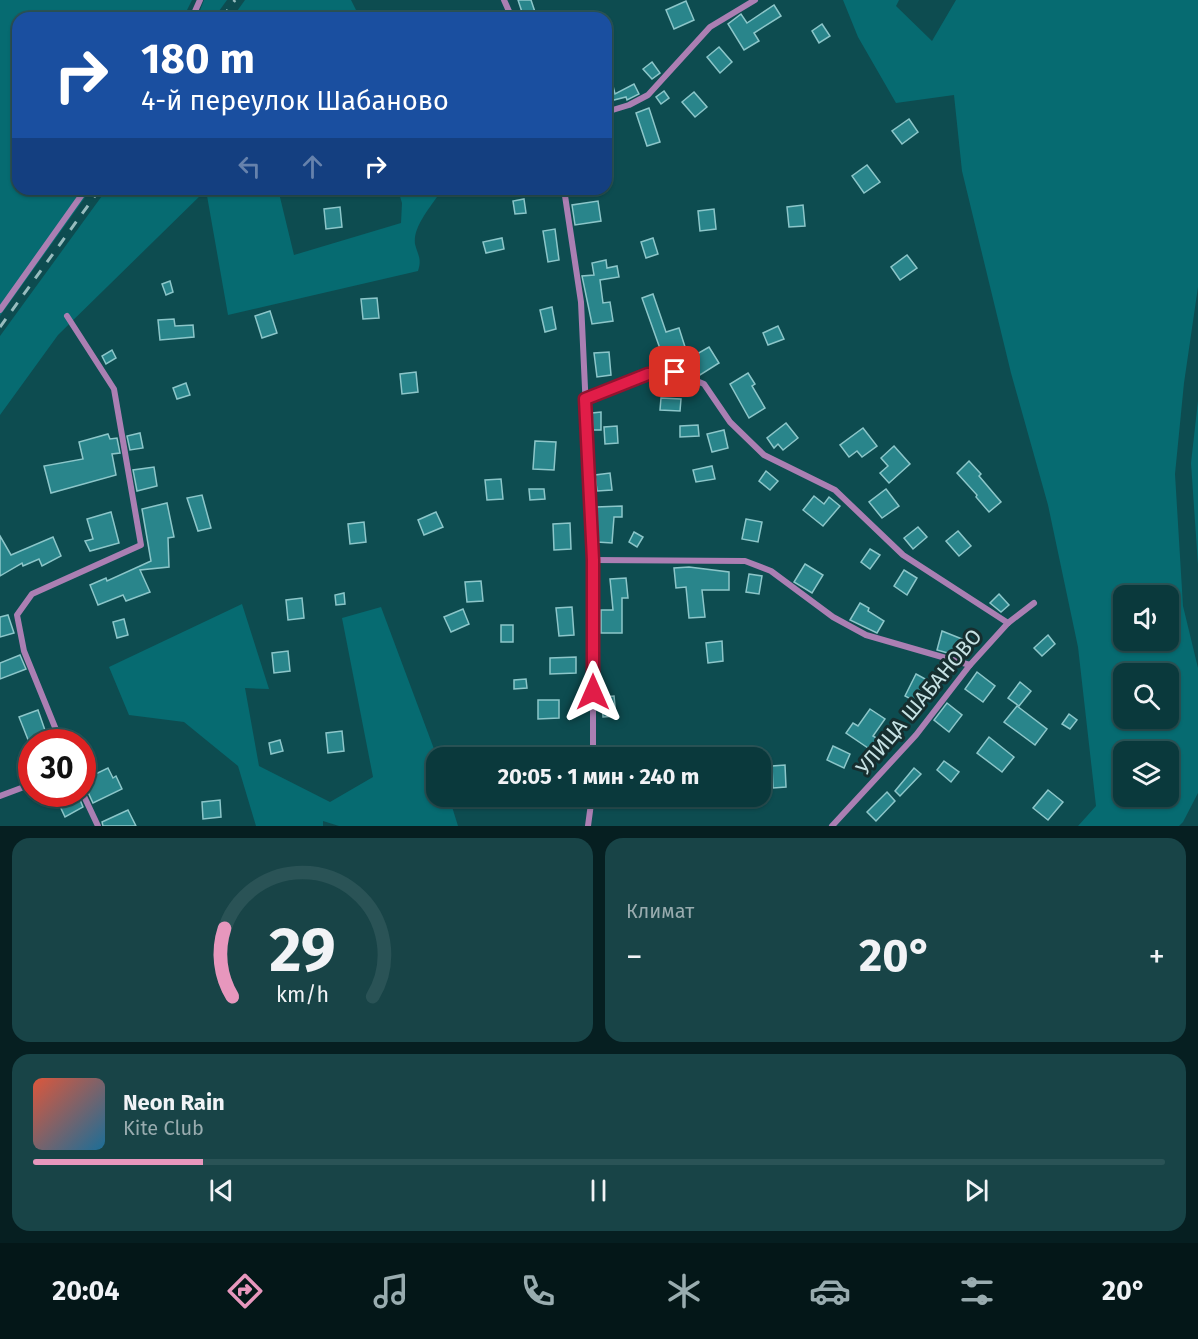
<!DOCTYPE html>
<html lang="ru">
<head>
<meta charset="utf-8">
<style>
  :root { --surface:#0a393c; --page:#184447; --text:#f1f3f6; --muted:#99acaf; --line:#2a5356; --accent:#e797bd }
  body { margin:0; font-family:"Fira Sans",sans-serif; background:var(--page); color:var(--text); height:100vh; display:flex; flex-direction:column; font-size:22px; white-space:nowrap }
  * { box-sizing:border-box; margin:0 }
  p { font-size:20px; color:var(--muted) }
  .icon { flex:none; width:33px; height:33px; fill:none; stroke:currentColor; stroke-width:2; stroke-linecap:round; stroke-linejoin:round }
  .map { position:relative; height:826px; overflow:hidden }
  .panel { display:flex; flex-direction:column; gap:12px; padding:12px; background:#061f21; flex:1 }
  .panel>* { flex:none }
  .banner { position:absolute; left:12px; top:12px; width:600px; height:183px; border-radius:18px; box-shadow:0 2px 4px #0004,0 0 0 2px var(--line); background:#1a4fa0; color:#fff; overflow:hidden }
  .buttons { position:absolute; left:1113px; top:585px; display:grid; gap:12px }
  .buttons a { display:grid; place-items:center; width:66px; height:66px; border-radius:12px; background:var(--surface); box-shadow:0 2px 4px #0004,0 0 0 2px var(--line); font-size:30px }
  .speed { position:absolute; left:18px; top:729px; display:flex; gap:12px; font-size:30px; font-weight:700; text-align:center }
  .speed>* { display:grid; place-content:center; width:78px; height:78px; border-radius:50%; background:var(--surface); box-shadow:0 2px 4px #0004,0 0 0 2px var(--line); line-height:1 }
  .speed .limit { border:9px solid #d22; background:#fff; color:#111 }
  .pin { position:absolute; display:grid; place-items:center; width:51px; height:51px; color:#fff; margin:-26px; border-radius:12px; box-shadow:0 3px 9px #0006 }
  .me { position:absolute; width:66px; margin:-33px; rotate:0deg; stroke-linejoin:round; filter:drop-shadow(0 0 4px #0008) }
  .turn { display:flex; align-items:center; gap:21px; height:126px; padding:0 30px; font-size:27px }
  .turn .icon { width:78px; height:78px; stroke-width:2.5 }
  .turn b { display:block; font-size:42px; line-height:51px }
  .lanes { display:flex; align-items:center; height:57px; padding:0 30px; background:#0003; justify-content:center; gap:30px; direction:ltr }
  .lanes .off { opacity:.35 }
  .big { font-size:45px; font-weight:700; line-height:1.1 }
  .panel .card { flex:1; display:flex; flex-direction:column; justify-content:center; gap:9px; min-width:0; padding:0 21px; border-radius:18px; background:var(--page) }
  .panel .dial { align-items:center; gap:0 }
  .dial svg { height:156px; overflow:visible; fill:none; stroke:var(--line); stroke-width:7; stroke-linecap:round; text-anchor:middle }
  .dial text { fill:var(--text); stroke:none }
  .song { display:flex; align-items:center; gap:18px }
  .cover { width:72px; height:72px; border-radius:9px; background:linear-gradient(135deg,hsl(10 70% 55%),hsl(200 70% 35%)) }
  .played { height:6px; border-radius:3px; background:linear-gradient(90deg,var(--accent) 15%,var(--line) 15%) }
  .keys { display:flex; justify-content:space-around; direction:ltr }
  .heat { display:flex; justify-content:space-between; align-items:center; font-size:33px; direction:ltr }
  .panel .tiles { flex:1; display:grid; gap:12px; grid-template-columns:1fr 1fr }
  .card:last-child { grid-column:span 2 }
  .trip { position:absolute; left:426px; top:747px; width:345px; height:60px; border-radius:18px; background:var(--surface); box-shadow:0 2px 4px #0004,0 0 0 2px var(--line); font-weight:700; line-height:60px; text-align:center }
  .menu { display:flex; height:96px; justify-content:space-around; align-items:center; background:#041718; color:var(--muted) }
  .menu .icon { width:42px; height:42px }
  .menu .selected { color:var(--accent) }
  .menu b { font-size:27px; color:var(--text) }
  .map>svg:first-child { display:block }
</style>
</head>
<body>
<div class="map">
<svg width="1198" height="826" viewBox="0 0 1198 826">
  <rect width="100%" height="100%" fill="#0d4c50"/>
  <g fill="#066b71" fill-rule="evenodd">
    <path d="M0 0H192L183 18H18V189H91L0 316Z"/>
    <path d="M204 0H227L214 18H197Z"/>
    <path d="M245 0H351L360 18H232Z"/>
    <path d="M843 0H899L896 6 932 41 956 0H1198V287L1184 383 1175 474 1183 606 1198 668V793L1183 822 1179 826H1078L1096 806 1078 647 1048 505 1011 373 962 171 954 95 896 103 858 37ZM1124 596H1168V640H1124ZM1124 674H1168V718H1124ZM1124 752H1168V796H1124Z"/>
    <path d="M107 189H278L294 255 401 223 402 203 399 193 405 189H434L437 197C428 210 413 228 415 244 418 256 422 258 418 271L228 315 206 190 58 335 0 415V336Z"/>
    <path d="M1198 401V565L1191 463Z"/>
    <path d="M242 604 269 689 245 688 259 766 330 802 373 777 342 618 381 607 437 757 436 796 449 797 458 826H339L323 821V826H256L238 766 184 722 129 715 109 667Z"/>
  </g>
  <g fill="#29858b" stroke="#8cc6c9" stroke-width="1.5">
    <path d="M518 0H531L536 15 524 18Z"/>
    <path d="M686 1 694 20 674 29 666 10Z"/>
    <path d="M774 5 781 16 754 33 759 41 744 50 728 24 741 14 747 23Z"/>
    <path d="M822 24 830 36 819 43 812 31Z"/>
    <path d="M719 47 732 62 720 73 707 57Z"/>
    <path d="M652 62 660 73 652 79 643 69Z"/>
    <path d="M609 70 615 94 634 84 639 94 627 100 626 97 606 102V71Z"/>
    <path d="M664 91 669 98 661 104 656 97Z"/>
    <path d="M694 92 707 107 695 117 682 102Z"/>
    <path d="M649 108 660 142 647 146 636 113Z"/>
    <path d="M909 119 918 132 902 144 892 131Z"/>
    <path d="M867 165 880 182 864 193 852 176Z"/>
    <path d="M524 199 526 213 515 214 513 201Z"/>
    <path d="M598 201 601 221 575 225 572 205Z"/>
    <path d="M803 205 805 226 789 227 787 207Z"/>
    <path d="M340 207 342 227 326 229 324 209Z"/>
    <path d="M714 209 716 229 700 231 698 211Z"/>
    <path d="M555 229 559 260 548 262 543 231Z"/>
    <path d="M502 238 504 249 486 253 483 242Z"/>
    <path d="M653 238 658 254 646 258 641 242Z"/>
    <path d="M907 255 917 268 900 280 891 267Z"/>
    <path d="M606 260 607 268 617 266 619 277 600 280 603 303 610 302 613 321 592 324 582 276 594 275 592 263Z"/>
    <path d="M170 281 173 292 166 295 162 284Z"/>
    <path d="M653 294 666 332 679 328 686 350 663 357 642 298Z"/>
    <path d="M377 298 379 318 363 319 361 299Z"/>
    <path d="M552 307 556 329 545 332 540 310Z"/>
    <path d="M270 311 277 333 262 338 255 316Z"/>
    <path d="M174 319 175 326 193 325 194 337 160 340 158 320Z"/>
    <path d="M778 326 784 339 768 345 763 333Z"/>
    <path d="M709 347 719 363 700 375 690 358Z"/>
    <path d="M112 350 116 358 106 364 102 356Z"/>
    <path d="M609 352 611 375 597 377 594 353Z"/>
    <path d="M416 372 418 392 402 394 400 374Z"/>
    <path d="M748 373 755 384 752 386 765 408 749 418 730 384Z"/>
    <path d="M186 383 190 395 177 399 173 388Z"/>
    <path d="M661 398 681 399 680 411 660 410Z"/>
    <path d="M601 412V430H593L592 413Z"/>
    <path d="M786 423 798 438 783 450 778 444 774 448 767 438Z"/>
    <path d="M698 425 699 436 680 437V426Z"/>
    <path d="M617 426 618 443 605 444 604 427Z"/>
    <path d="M863 428 877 446 862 457 857 451 849 457 840 445Z"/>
    <path d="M724 430 728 448 712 452 707 434Z"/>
    <path d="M140 433 143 448 130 450 127 436Z"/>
    <path d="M108 434 110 439 117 438 120 453 112 454 116 475 51 493 44 466 83 459 79 442Z"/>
    <path d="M535 441 556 442 554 470 533 469Z"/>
    <path d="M894 446 910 464 889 483 880 473 888 466 881 458Z"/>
    <path d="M969 461 981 474 979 476 1001 502 989 512 976 497 977 495 957 473Z"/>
    <path d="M712 466 715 479 696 482 693 470Z"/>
    <path d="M154 467 157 486 137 491 133 470Z"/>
    <path d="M766 471 778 481 770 490 759 481Z"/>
    <path d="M610 473 612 490 597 491 595 475Z"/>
    <path d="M501 479 503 499 487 500 485 480Z"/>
    <path d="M529 489H544L545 499 530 500Z"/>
    <path d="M886 489 899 506 882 518 869 502Z"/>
    <path d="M202 495 211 528 198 531 187 498Z"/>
    <path d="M814 496 824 504 829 497 840 506 823 526 803 510Z"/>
    <path d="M167 503 174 537 168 538 169 567 140 570 150 592 126 601 123 595 98 605 90 585 106 578 107 581 151 561 142 509Z"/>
    <path d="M622 506V517H614L612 543 597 542 596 507Z"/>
    <path d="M111 512 119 543 90 551 85 541 93 539 87 519Z"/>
    <path d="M436 512 443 527 424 535 418 520Z"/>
    <path d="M746 519 762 522 758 542 742 539Z"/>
    <path d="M364 522 366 542 350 544 348 524Z"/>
    <path d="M570 523 571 549 554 550 553 524Z"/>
    <path d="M918 527 927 537 913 549 904 538Z"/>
    <path d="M958 531 971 546 959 556 946 541Z"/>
    <path d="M634 532 643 537 637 547 629 542Z"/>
    <path d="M0 536 11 555 53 537 61 556 42 566 39 559 23 566 22 563 0 576Z"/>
    <path d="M870 549 880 555 870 569 861 562Z"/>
    <path d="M805 564 823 575 812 593 794 582Z"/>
    <path d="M689 567 729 572V590H702L705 617 689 618 686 587 676 588 674 568Z"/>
    <path d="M904 570 917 578 907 595 894 586Z"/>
    <path d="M749 574 762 576 759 594 746 592Z"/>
    <path d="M626 578 628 598H622V633H601V610H613L610 579Z"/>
    <path d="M481 581 483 601 467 602 465 582Z"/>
    <path d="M344 593 345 604 336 605 335 595Z"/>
    <path d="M999 594 1009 605 1001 612 990 603Z"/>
    <path d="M302 598 304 618 288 620 286 600Z"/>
    <path d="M860 603 869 608 868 611 884 621 877 633 850 620Z"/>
    <path d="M572 607 574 635 559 636 556 608Z"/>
    <path d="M463 609 469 624 451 632 444 617Z"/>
    <path d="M8 615 14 633 0 637V617Z"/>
    <path d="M124 619 128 635 117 638 113 622Z"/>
    <rect x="501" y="625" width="12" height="17"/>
    <path d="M942 631 967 641 962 657 937 650Z"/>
    <path d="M1048 635 1055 644 1042 656 1034 648Z"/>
    <path d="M722 641 723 661 708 663 706 643Z"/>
    <path d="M288 651 290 671 274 673 272 653Z"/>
    <path d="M20 655 26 669 0 679V663Z"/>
    <path d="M576 657V673L550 674V658Z"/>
    <path d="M977 672 995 686 983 702 965 689Z"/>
    <path d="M916 674 929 681 918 703 905 696Z"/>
    <path d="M526 679 527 688 514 689V680Z"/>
    <path d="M1020 682 1031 691 1019 706 1008 698Z"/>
    <path d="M614 696 616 716 603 717 602 697Z"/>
    <path d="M538 700H559V718L538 719Z"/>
    <path d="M947 703 962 715 949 732 934 720Z"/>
    <path d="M1017 706 1047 729 1035 745 1004 722Z"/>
    <path d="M870 709 885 719 873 736 878 739 871 750 846 733 853 723 858 726Z"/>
    <path d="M38 710 49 742H29L19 717Z"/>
    <path d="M1069 714 1077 720 1070 729 1062 724Z"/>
    <path d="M342 731 344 751 328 753 326 733Z"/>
    <path d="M989 737 1014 757 1002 772 977 753Z"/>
    <path d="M280 740 283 751 271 754 269 743Z"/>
    <path d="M508 746 509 756 498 757 497 747Z"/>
    <path d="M833 746 850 754 844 768 827 760Z"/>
    <path d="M944 761 959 772 951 782 937 770Z"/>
    <path d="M785 765 786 787 773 788 772 766Z"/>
    <path d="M108 768 113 778 116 776 122 789 93 803 87 790 91 787 87 778Z"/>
    <path d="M914 768 921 774 900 796 895 791Z"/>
    <path d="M1048 790 1063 802 1048 820 1033 808Z"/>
    <path d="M887 792 895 801 876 821 867 812Z"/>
    <path d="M78 795 83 807 65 817 59 804Z"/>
    <path d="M220 800 221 817 203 819 202 802Z"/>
    <path d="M128 810 136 826H103L102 822Z"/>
  </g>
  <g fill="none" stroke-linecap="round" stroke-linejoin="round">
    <g stroke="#ab7fb3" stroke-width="6">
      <path d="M504 0 512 18"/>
      <path d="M192 18 200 0"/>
      <path d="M606 112 629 105 648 95 710 27 755 0"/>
      <path d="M564 189 581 302 593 560V758"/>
      <path d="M0 310 86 189"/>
      <path d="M585 399 648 374 675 372 704 384 730 422 764 455 835 490 903 555 1008 623"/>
      <path d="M593 560 745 561 771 571 833 617 866 635 970 665"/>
      <path d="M61 742 24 651 17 615 32 594 141 545 114 389 67 316"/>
      <path d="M82 792 98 826"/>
      <path d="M0 796 32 784"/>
      <path d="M588 826 592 796"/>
      <path d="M832 826 916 735 970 665 1008 623 1034 603"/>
    </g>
    <g stroke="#97bcbe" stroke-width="3" stroke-dasharray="10 10" stroke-linecap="butt">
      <path d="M222 18 235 0"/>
      <path d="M0 327 100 189"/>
    </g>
  </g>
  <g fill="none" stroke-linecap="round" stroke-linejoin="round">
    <defs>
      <path id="route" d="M593 692V560L585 399 648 374 675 372"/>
    </defs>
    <use href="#route" stroke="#92132f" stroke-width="15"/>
    <use href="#route" stroke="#e11d48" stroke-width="10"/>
  </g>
  <g text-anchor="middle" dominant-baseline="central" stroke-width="6" stroke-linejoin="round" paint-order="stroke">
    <g font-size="21" fill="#c6e2e4" stroke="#162e2f">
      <text transform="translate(919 702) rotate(-50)">УЛИЦА ШАБАНОВО</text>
    </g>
  </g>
</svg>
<div class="buttons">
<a><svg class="icon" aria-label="sound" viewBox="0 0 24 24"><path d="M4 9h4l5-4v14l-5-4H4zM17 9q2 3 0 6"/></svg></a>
<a><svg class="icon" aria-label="search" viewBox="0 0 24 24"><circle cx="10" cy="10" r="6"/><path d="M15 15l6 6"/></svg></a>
<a><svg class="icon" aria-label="layers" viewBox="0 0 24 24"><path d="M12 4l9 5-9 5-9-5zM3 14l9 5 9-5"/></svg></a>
</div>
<div class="speed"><div class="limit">30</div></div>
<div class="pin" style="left:675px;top:372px;background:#d93025"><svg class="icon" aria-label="arrive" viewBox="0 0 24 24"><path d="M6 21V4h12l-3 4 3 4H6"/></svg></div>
<svg class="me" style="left:593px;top:692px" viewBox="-20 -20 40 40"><path d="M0-17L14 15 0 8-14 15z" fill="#e11d48" stroke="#fff" stroke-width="4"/></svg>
<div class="trip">20:05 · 1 мин · 240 m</div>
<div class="banner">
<div class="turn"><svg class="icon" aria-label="right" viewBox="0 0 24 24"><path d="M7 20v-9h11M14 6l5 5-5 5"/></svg><div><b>180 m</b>4-й переулок Шабаново</div></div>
<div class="lanes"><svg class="icon off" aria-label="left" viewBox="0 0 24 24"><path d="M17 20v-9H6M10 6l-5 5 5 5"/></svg><svg class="icon off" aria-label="ahead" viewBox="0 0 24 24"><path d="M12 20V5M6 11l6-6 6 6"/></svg><svg class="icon" aria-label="right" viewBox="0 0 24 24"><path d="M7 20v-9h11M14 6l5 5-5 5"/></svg></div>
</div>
</div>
<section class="panel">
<div class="tiles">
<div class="card dial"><svg viewBox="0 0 100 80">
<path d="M14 69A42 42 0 1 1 86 69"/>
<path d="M14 69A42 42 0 0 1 10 34" stroke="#e797bd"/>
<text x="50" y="56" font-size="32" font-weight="700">29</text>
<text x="50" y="72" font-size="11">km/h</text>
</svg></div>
<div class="card"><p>Климат</p>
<div class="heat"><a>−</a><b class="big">20°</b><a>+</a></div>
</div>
<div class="card">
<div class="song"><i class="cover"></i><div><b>Neon Rain</b><p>Kite Club</p></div></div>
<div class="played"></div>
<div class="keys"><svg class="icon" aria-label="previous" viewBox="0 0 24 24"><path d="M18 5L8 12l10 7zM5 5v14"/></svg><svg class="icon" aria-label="pause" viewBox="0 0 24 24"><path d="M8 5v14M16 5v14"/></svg><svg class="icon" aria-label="next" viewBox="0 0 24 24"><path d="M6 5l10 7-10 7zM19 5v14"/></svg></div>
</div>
</div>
</section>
<nav class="menu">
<b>20:04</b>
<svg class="icon selected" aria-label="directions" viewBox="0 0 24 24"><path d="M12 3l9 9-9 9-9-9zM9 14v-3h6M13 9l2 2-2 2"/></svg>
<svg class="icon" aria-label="music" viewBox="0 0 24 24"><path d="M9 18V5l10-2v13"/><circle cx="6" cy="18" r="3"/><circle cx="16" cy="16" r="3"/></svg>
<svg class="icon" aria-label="phone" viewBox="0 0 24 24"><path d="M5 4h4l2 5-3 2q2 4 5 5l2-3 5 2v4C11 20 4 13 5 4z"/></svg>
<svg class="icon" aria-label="climate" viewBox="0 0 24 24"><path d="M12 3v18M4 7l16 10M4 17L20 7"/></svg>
<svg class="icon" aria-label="car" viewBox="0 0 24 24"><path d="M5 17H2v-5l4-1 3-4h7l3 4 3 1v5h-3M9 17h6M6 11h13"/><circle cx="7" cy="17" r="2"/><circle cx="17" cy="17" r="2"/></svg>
<svg class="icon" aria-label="filters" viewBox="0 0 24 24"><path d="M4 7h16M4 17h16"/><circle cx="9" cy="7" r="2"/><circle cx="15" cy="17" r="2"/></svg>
<b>20°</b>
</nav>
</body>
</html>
